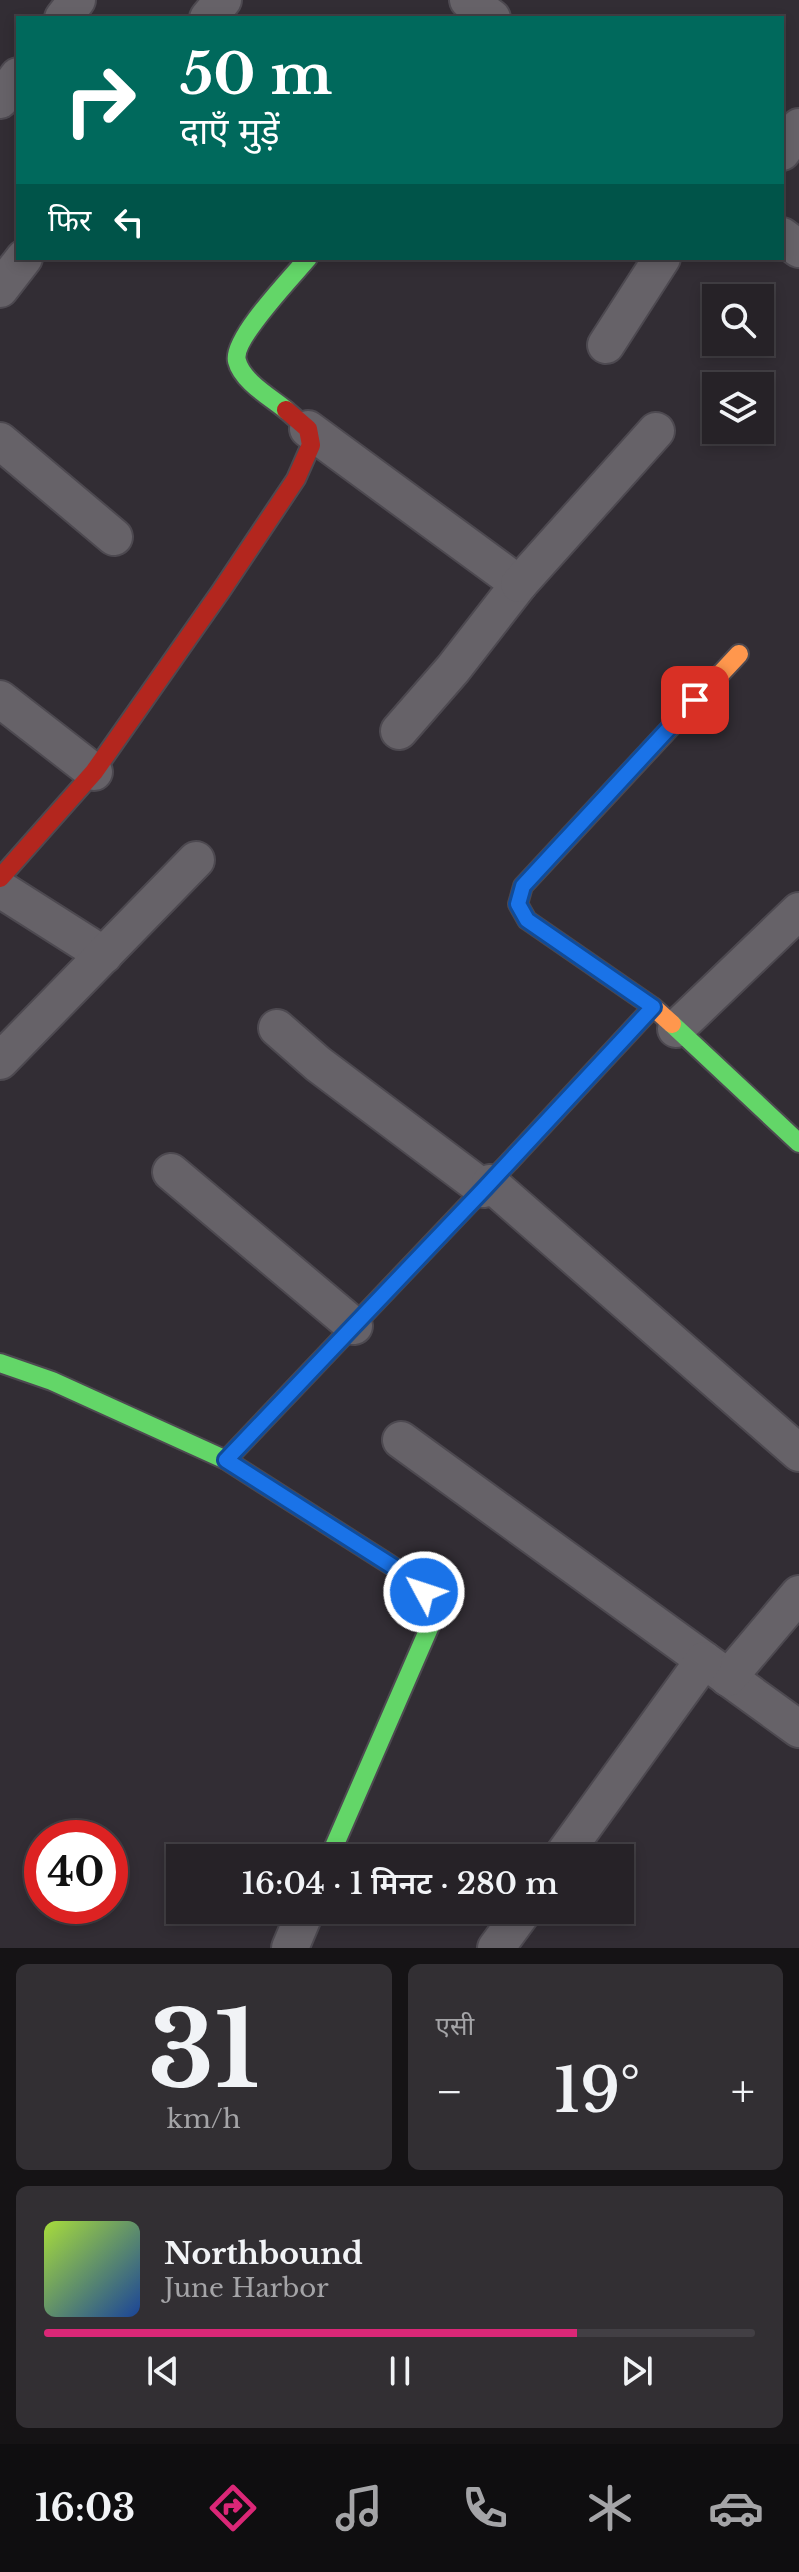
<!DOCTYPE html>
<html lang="hi">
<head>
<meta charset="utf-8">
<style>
  :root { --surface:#262227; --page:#322f33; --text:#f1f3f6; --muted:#a4a4a7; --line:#423f44; --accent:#db2777 }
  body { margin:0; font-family:"Libre Baskerville","Noto Sans Devanagari",serif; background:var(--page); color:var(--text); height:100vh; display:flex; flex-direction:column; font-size:30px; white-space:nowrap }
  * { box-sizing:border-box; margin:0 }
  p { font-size:26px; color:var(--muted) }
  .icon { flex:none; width:44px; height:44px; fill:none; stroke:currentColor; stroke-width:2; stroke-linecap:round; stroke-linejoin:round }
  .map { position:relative; height:1948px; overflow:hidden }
  .sheet { display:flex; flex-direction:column; gap:16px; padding:16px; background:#151315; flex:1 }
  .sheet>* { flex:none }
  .banner { position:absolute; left:16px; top:16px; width:768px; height:244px; border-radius:0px; box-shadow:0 4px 12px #0003,0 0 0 2px var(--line); background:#00695c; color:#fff; overflow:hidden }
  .tools { position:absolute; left:702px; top:284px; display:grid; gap:16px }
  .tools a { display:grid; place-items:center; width:72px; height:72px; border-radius:0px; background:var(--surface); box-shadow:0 4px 12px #0003,0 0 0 2px var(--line); font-size:40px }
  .speed { position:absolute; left:24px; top:1820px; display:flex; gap:16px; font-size:40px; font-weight:700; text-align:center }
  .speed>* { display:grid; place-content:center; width:104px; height:104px; border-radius:50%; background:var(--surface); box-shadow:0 4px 12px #0003,0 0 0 2px var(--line); line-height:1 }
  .speed .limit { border:12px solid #d22; background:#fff; color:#111 }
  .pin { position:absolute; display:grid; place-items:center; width:68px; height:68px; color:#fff; margin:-34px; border-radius:16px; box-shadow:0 4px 12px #0006 }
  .me { position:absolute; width:88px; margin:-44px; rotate:310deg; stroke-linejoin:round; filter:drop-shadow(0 0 6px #0008) }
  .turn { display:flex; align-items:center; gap:28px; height:168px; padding:0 32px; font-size:36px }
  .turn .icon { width:104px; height:104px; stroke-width:2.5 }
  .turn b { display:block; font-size:56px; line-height:68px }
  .then { display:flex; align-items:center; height:76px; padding:0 32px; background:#0003; gap:16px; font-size:30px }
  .big { font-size:60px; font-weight:600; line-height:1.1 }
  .sheet .tile { flex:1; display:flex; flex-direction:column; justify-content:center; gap:12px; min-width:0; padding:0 28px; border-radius:12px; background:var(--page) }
  .sheet .dial { align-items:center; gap:0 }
  .dial b { font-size:104px; line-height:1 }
  .song { display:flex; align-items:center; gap:24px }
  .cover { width:96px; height:96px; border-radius:12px; background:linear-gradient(135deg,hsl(80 70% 55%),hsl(220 70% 35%)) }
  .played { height:8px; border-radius:4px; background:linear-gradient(90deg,var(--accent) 75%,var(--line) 75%) }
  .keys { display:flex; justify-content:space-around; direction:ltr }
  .heat { display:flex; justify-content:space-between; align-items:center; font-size:44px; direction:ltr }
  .sheet .tiles { flex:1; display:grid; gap:16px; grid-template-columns:1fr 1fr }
  .tile:last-child { grid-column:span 2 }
  .trip { position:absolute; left:166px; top:1844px; width:468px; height:80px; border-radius:0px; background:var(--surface); box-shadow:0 4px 12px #0003,0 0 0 2px var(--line); font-weight:600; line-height:80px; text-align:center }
  .tabs { display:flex; height:128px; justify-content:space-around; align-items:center; background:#0f0e10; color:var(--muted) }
  .tabs .icon { width:56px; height:56px }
  .tabs .on { color:var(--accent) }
  .tabs b { font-size:36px; color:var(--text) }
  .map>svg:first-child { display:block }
</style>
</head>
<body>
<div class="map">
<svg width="799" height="1948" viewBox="0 0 799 1948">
  <rect width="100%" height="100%" fill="#322d34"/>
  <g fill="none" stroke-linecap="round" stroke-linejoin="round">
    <defs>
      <g id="street">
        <path d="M468 0 492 18"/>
        <path d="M63 18 77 0"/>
        <path d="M208 18 223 0"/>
        <path d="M0 100 18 76"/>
        <path d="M782 152 799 127"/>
        <path d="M782 236 799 249"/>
        <path d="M0 289 24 258"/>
        <path d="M606 345 662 258"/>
        <path d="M308 429 519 584 453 669 399 731"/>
        <path d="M0 441 114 537"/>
        <path d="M519 584 656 431"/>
        <path d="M0 699 94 772"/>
        <path d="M0 889 104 955"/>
        <path d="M277 1028 318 1064 484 1189"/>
        <path d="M676 1029 799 911"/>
        <path d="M0 1061 196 860"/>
        <path d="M171 1172 354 1326"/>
        <path d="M490 1183 799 1453"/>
        <path d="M401 1440 799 1729"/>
        <path d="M728 1678 799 1594"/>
        <path d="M561 1858 704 1660"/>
        <path d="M290 1948 306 1910"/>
        <path d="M496 1948 524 1910"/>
      </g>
      <g id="fast">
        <path d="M286 410C270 397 242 381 237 361 231 340 293 276 308 258"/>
        <path d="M672 1024 799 1143"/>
        <path d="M0 1363 52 1381 226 1460 411 1578C424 1593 430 1606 430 1626L329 1858"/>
      </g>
      <g id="slow">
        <path d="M672 1024 653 1007 527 920 518 904 523 886 739 654"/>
        <path d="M510 1161 653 1007"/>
      </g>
      <g id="jam">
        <path d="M0 878 94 772 221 591 296 479 311 445 308 429 286 410"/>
        <path d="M226 1460 510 1161"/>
      </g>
    </defs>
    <use href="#street" stroke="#4d4950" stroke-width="40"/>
    <use href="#fast" stroke="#4d4950" stroke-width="22"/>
    <use href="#slow" stroke="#4d4950" stroke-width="22"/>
    <use href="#jam" stroke="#4d4950" stroke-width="22"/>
    <use href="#street" stroke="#666268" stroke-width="36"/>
    <use href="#fast" stroke="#63d668" stroke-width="18"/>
    <use href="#slow" stroke="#ff974d" stroke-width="18"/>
    <use href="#jam" stroke="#b3261e" stroke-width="18"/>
  </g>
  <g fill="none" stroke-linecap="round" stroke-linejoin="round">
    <defs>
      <path id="route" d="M424 1592 411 1578 226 1460 484 1189 653 1007 527 920 518 904 523 886 695 700"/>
    </defs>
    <use href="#route" stroke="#114b97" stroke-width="20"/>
    <use href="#route" stroke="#1a73e8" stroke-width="14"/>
  </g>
</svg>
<div class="tools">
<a><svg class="icon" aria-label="search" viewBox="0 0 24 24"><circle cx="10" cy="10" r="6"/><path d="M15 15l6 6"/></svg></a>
<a><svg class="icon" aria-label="layers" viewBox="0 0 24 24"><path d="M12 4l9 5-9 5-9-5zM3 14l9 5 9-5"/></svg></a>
</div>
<div class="speed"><div class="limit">40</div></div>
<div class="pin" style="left:695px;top:700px;background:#d93025"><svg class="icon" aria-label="arrive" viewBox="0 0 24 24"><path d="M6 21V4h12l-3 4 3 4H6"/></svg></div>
<svg class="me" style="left:424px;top:1592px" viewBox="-20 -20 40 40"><circle r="17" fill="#1a73e8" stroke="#fff" stroke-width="3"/><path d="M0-11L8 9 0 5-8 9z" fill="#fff"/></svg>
<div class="trip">16:04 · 1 मिनट · 280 m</div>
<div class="banner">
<div class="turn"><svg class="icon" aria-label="right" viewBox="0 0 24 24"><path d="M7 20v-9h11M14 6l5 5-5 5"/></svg><div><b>50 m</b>दाएँ मुड़ें</div></div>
<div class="then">फिर<svg class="icon" aria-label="left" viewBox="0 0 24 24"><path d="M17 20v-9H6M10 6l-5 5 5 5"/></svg></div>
</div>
</div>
<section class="sheet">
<div class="tiles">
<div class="tile dial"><b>31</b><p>km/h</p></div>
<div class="tile"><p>एसी</p>
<div class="heat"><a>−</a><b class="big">19°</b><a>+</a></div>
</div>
<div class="tile">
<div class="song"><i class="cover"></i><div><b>Northbound</b><p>June Harbor</p></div></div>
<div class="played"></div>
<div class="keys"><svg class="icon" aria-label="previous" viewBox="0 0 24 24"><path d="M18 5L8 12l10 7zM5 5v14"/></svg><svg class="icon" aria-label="pause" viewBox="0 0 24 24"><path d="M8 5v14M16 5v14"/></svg><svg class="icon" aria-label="next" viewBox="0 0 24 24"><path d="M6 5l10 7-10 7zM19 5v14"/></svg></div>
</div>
</div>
</section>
<nav class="tabs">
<b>16:03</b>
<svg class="icon on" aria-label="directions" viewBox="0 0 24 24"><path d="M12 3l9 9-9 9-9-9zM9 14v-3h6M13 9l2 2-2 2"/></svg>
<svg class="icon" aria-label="music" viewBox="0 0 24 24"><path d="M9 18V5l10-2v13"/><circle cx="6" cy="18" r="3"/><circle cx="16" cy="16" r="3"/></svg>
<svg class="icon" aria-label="phone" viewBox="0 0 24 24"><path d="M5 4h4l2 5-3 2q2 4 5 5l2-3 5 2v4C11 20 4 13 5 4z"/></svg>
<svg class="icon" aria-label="climate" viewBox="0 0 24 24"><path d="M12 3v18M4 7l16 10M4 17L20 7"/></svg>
<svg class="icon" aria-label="car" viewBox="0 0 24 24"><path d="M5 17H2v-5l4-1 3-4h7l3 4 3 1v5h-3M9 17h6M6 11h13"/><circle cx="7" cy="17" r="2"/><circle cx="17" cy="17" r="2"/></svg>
</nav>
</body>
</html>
